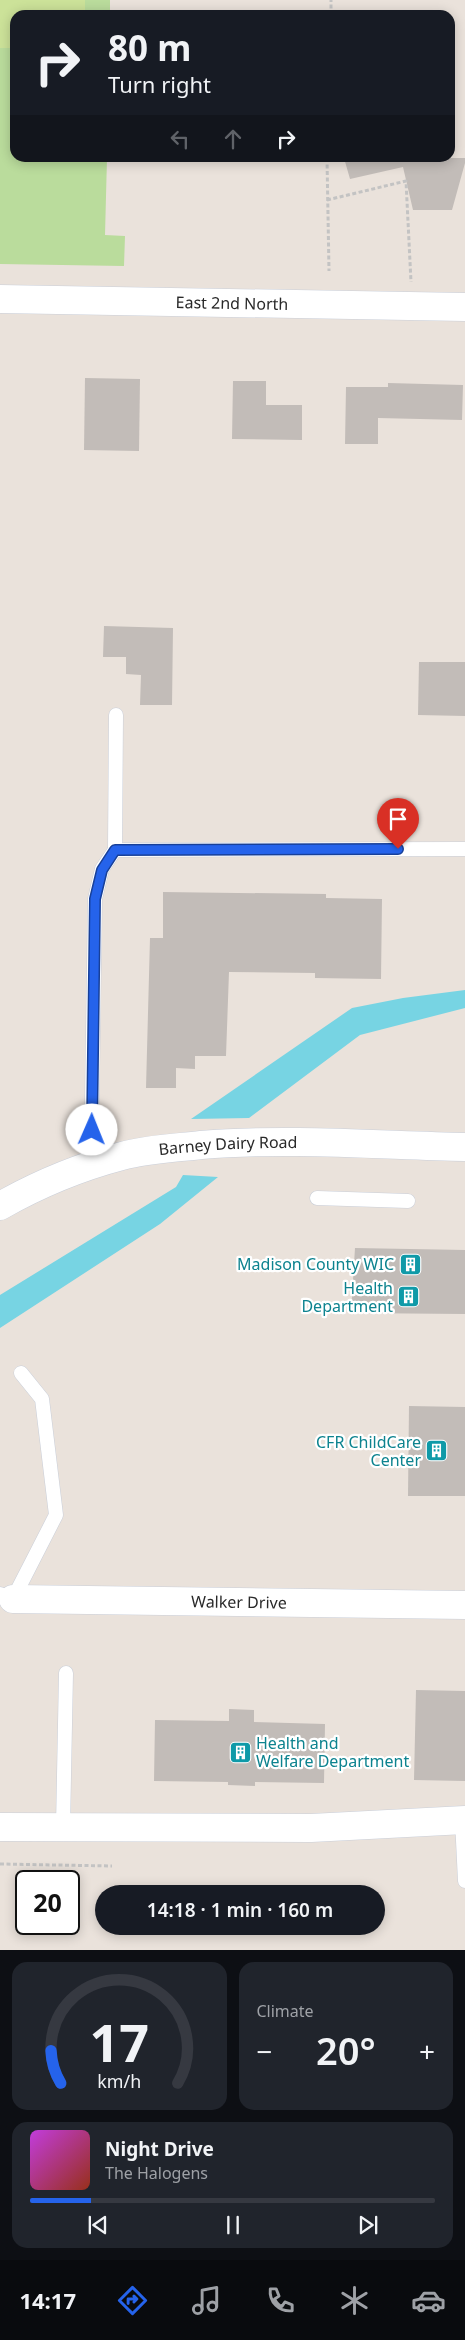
<!DOCTYPE html>
<html lang="en">
<head>
<meta charset="utf-8">
<style>
  :root { --surface:#171b24; --page:#20242c; --text:#f1f3f6; --muted:#9ea1a6; --line:#363941; --accent:#2563eb }
  body { margin:0; font-family:"Noto Sans",sans-serif; background:var(--page); color:var(--text); height:100vh; display:flex; flex-direction:column; font-size:19px; white-space:nowrap }
  * { box-sizing:border-box; margin:0 }
  p { font-size:16px; color:var(--muted) }
  .icon { flex:none; width:28px; height:28px; fill:none; stroke:currentColor; stroke-width:2; stroke-linecap:round; stroke-linejoin:round }
  .map { position:relative; height:1950px; overflow:hidden }
  .details { display:flex; flex-direction:column; gap:12px; padding:12px; background:#0d0f14; flex:1 }
  .details>* { flex:none }
  .guide { position:absolute; left:10px; top:10px; width:445px; height:152px; border-radius:15px; box-shadow:0 2px 12px #0003; background:#171b24; color:var(--text); overflow:hidden }
  .speed { position:absolute; left:15px; top:1870px; display:flex; gap:10px; font-size:25px; font-weight:700; text-align:center }
  .speed>* { display:grid; place-content:center; width:65px; height:65px; border-radius:50%; background:var(--surface); box-shadow:0 2px 12px #0003; line-height:1 }
  .speed .limit { border:2px solid #111; border-radius:8px; background:#fff; color:#111 }
  .pin { position:absolute; display:grid; place-items:center; width:42px; height:42px; color:#fff; margin:-51px -21px; border-radius:50% 50% 50% 0; rotate:-45deg; box-shadow:0 0 5px #0007 }
  .pin .icon { rotate:45deg }
  .me { position:absolute; width:55px; margin:-28px; rotate:1deg; stroke-linejoin:round; filter:drop-shadow(0 0 4px #0008) }
  .turn { display:flex; align-items:center; gap:18px; height:105px; padding:0 15px; font-size:22px }
  .turn .icon { width:65px; height:65px; stroke-width:2.5 }
  .turn b { display:block; font-size:35px; line-height:42px }
  .lanes { display:flex; align-items:center; height:48px; padding:0 15px; background:#0003; justify-content:center; gap:25px; direction:ltr }
  .lanes .off { opacity:.35 }
  .big { font-size:38px; font-weight:600; line-height:1.1 }
  .details .tile { flex:1; display:flex; flex-direction:column; justify-content:center; gap:8px; min-width:0; padding:0 18px; border-radius:15px; background:var(--page) }
  .details .dial { align-items:center; gap:0 }
  .dial svg { height:130px; overflow:visible; fill:none; stroke:var(--line); stroke-width:7; stroke-linecap:round; text-anchor:middle }
  .dial text { fill:var(--text); stroke:none }
  .song { display:flex; align-items:center; gap:15px }
  .cover { width:60px; height:60px; border-radius:8px; background:linear-gradient(135deg,hsl(290 70% 55%),hsl(10 70% 35%)) }
  .played { height:5px; border-radius:2px; background:linear-gradient(90deg,var(--accent) 15%,var(--line) 15%) }
  .keys { display:flex; justify-content:space-around; direction:ltr }
  .heat { display:flex; justify-content:space-between; align-items:center; font-size:28px; direction:ltr }
  .details .tiles { flex:1; display:grid; gap:12px; grid-template-columns:1fr 1fr }
  .tile:last-child { grid-column:span 2 }
  .trip { position:absolute; left:95px; top:1885px; width:290px; height:50px; border-radius:25px; background:var(--surface); box-shadow:0 2px 12px #0003; font-weight:600; line-height:50px; text-align:center }
  .tabs { display:flex; height:80px; justify-content:space-around; align-items:center; background:#090b0e; color:var(--muted) }
  .tabs .icon { width:35px; height:35px }
  .tabs .on { color:var(--accent) }
  .tabs b { font-size:22px; color:var(--text) }
  .map>svg:first-child { display:block }
</style>
</head>
<body>
<div class="map">
<svg width="465" height="1950" viewBox="0 0 465 1950">
  <rect width="100%" height="100%" fill="#eae2db"/>
  <path fill="#badc9c" d="M0 0H110V15H15V158H107L105 235 125 236 124 266 0 264Z"/>
  <path fill="#cce299" d="M0 0H85V15H15V48H0Z"/>
  <g fill="#77d4e3">
    <path d="M465 990V1008L360 1035 249 1118 191 1119 352 1008 403 998Z"/>
    <path d="M183 1175 218 1177 160 1224 0 1328V1295L176 1187Z"/>
  </g>
  <g fill="#c2bcb8">
    <path d="M344 158H465V163L452 210H413L403 167 350 179Z"/>
    <path d="M85 378 140 379 139 451 84 450Z"/>
    <path d="M233 381H266V405H302V440L232 439Z"/>
    <path d="M388 383 463 385 462 420 378 418V444H345L346 387H388Z"/>
    <path d="M104 626 173 628 172 705H140L141 675 126 674V657H103Z"/>
    <path d="M419 662H465V716L418 715Z"/>
    <path d="M163 892 326 894V898L382 899 381 979 315 978V973L229 972 226 1056H195V1069L176 1068V1088H146L150 938H163Z"/>
    <path d="M355 1248 465 1250V1314L351 1313Z"/>
    <path d="M409 1406 465 1407V1496H408Z"/>
    <path d="M416 1690 465 1691V1781L414 1780Z"/>
    <path d="M229 1709 254 1710V1722L325 1724 324 1783 255 1782V1786L228 1785V1782L154 1781 155 1720 229 1721Z"/>
  </g>
  <g fill="none" stroke-linecap="round" stroke-linejoin="round">
    <defs>
      <g id="lane">
        <path d="M115 850 116 715"/>
        <path d="M91 1167 95 899 102 869 115 850 465 849"/>
        <path d="M317 1198 408 1201"/>
        <path d="M0 1594 13 1599 56 1515 42 1399 21 1373"/>
        <path d="M462 1820 465 1881"/>
        <path d="M63 1827 66 1673"/>
      </g>
      <g id="street">
        <path id="s1" d="M13 1599 465 1605"/>
        <path d="M0 1827 311 1828 465 1820"/>
      </g>
      <g id="secondary">
        <path id="s2" d="M0 299 465 307"/>
        <path id="s3" d="M0 1206C37 1185 80 1167 122 1156 147 1149 175 1148 201 1145 288 1138 377 1145 465 1147"/>
      </g>
    </defs>
    <use href="#lane" stroke="#cacfd9" stroke-width="15"/>
    <use href="#street" stroke="#cacfd9" stroke-width="29"/>
    <use href="#secondary" stroke="#cacfd9" stroke-width="29"/>
    <g stroke="#c3c3c3" stroke-width="3" stroke-dasharray="4 2.5" stroke-linecap="butt">
      <path d="M331 15V0"/>
      <path d="M327 158 329 271"/>
      <path d="M327 200 406 181 411 282"/>
      <path d="M0 1864 112 1866"/>
    </g>
    <use href="#lane" stroke="#fff" stroke-width="14"/>
    <use href="#street" stroke="#fff" stroke-width="28"/>
    <use href="#secondary" stroke="#fff" stroke-width="28"/>
  </g>
  <g fill="none" stroke-linecap="round" stroke-linejoin="round">
    <defs>
      <path id="route" d="M92 1130 95 899 102 870 115 850 398 849"/>
    </defs>
    <use href="#route" stroke="#184099" stroke-width="12"/>
    <use href="#route" stroke="#2563eb" stroke-width="9"/>
  </g>
  <defs>
    <symbol id="building-square" viewBox="-11 -11 22 22"><rect x="-9" y="-9" width="18" height="18" rx="4" fill="#0f9aa8" stroke="#fff"/><path d="M-4-6H4V6H1V3H-1V6H-4ZM-2.5-4.3h1.7v1.8h-1.7ZM.8-4.3h1.7v1.8H.8ZM-2.5-1h1.7V.8h-1.7ZM.8-1h1.7V.8H.8Z" fill="#fff"/></symbol>
  </defs>
  <g fill-rule="evenodd">
    <use href="#building-square" x="398" y="1252" width="25" height="25"/>
    <use href="#building-square" x="396" y="1284" width="25" height="25"/>
    <use href="#building-square" x="424" y="1438" width="25" height="25"/>
    <use href="#building-square" x="228" y="1740" width="25" height="25"/>
  </g>
  <g text-anchor="middle" dominant-baseline="central" stroke-width="4.5" stroke-linejoin="round" paint-order="stroke">
    <g font-size="16" fill="#292929" stroke="#fff">
      <text stroke="none"><textPath href="#s2" startOffset="232">East 2nd North</textPath></text>
      <text stroke="none"><textPath href="#s3" startOffset="239">Barney Dairy Road</textPath></text>
      <text stroke="none"><textPath href="#s1" startOffset="226">Walker Drive</textPath></text>
    </g>
    <g font-size="16" fill="#0d838f" stroke="#fff" text-anchor="end">
      <text x="394" y="1264">Madison County WIC</text>
      <text x="393" y="1288">Health<tspan x="393" dy="18">Department</tspan></text>
      <text x="421" y="1442">CFR ChildCare<tspan x="421" dy="18">Center</tspan></text>
      <text x="256" y="1743" text-anchor="start">Health and<tspan x="256" dy="18">Welfare Department</tspan></text>
    </g>
  </g>
</svg>
<div class="speed"><div class="limit">20</div></div>
<div class="pin" style="left:398px;top:849px;background:#d93025"><svg class="icon" aria-label="arrive" viewBox="0 0 24 24"><path d="M6 21V4h12l-3 4 3 4H6"/></svg></div>
<svg class="me" style="left:92px;top:1130px" viewBox="-20 -20 40 40"><circle r="19" fill="#fff"/><path d="M0-13L10 11 0 6-10 11z" fill="#2563eb"/></svg>
<div class="trip">14:18 · 1 min · 160 m</div>
<div class="guide">
<div class="turn"><svg class="icon" aria-label="right" viewBox="0 0 24 24"><path d="M7 20v-9h11M14 6l5 5-5 5"/></svg><div><b>80 m</b>Turn right</div></div>
<div class="lanes"><svg class="icon off" aria-label="left" viewBox="0 0 24 24"><path d="M17 20v-9H6M10 6l-5 5 5 5"/></svg><svg class="icon off" aria-label="ahead" viewBox="0 0 24 24"><path d="M12 20V5M6 11l6-6 6 6"/></svg><svg class="icon" aria-label="right" viewBox="0 0 24 24"><path d="M7 20v-9h11M14 6l5 5-5 5"/></svg></div>
</div>
</div>
<section class="details">
<div class="tiles">
<div class="tile dial"><svg viewBox="0 0 100 80">
<path d="M14 69A42 42 0 1 1 86 69"/>
<path d="M14 69A42 42 0 0 1 8 49" stroke="#2563eb"/>
<text x="50" y="56" font-size="32" font-weight="700">17</text>
<text x="50" y="72" font-size="11">km/h</text>
</svg></div>
<div class="tile"><p>Climate</p>
<div class="heat"><a>−</a><b class="big">20°</b><a>+</a></div>
</div>
<div class="tile">
<div class="song"><i class="cover"></i><div><b>Night Drive</b><p>The Halogens</p></div></div>
<div class="played"></div>
<div class="keys"><svg class="icon" aria-label="previous" viewBox="0 0 24 24"><path d="M18 5L8 12l10 7zM5 5v14"/></svg><svg class="icon" aria-label="pause" viewBox="0 0 24 24"><path d="M8 5v14M16 5v14"/></svg><svg class="icon" aria-label="next" viewBox="0 0 24 24"><path d="M6 5l10 7-10 7zM19 5v14"/></svg></div>
</div>
</div>
</section>
<nav class="tabs">
<b>14:17</b>
<svg class="icon on" aria-label="directions" viewBox="0 0 24 24"><path d="M12 3l9 9-9 9-9-9zM9 14v-3h6M13 9l2 2-2 2"/></svg>
<svg class="icon" aria-label="music" viewBox="0 0 24 24"><path d="M9 18V5l10-2v13"/><circle cx="6" cy="18" r="3"/><circle cx="16" cy="16" r="3"/></svg>
<svg class="icon" aria-label="phone" viewBox="0 0 24 24"><path d="M5 4h4l2 5-3 2q2 4 5 5l2-3 5 2v4C11 20 4 13 5 4z"/></svg>
<svg class="icon" aria-label="climate" viewBox="0 0 24 24"><path d="M12 3v18M4 7l16 10M4 17L20 7"/></svg>
<svg class="icon" aria-label="car" viewBox="0 0 24 24"><path d="M5 17H2v-5l4-1 3-4h7l3 4 3 1v5h-3M9 17h6M6 11h13"/><circle cx="7" cy="17" r="2"/><circle cx="17" cy="17" r="2"/></svg>
</nav>
</body>
</html>
